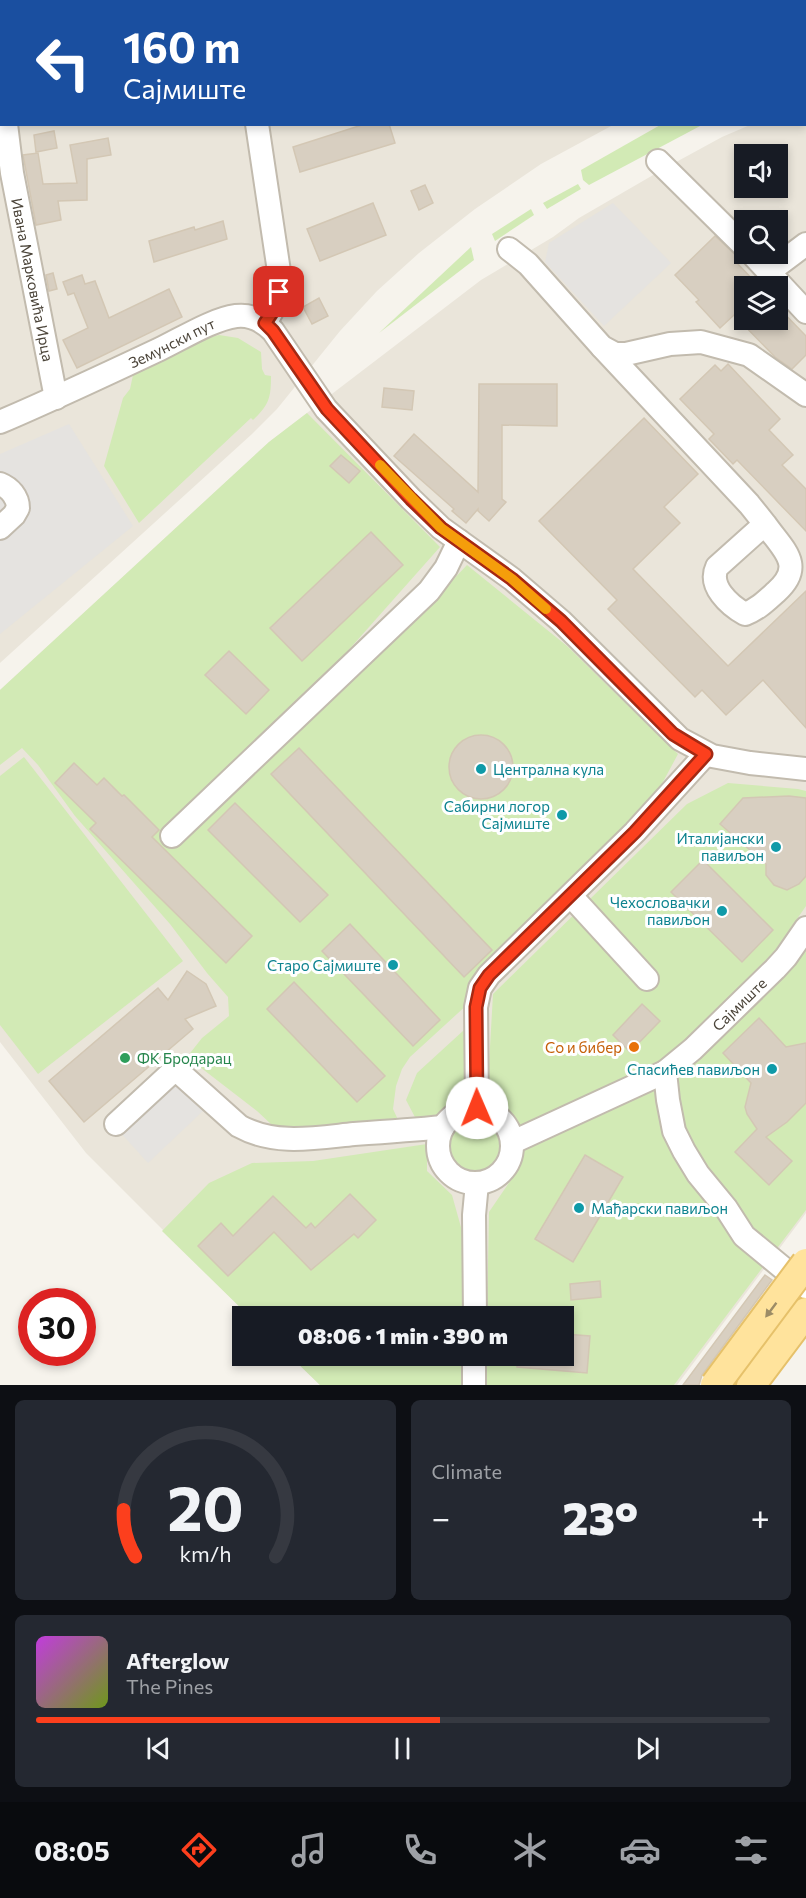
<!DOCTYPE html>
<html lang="en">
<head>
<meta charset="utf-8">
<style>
  :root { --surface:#171b24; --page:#242831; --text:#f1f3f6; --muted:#9ea1a6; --line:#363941; --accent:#fc3f1d }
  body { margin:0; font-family:Commissioner,sans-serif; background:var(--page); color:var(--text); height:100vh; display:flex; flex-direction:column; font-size:22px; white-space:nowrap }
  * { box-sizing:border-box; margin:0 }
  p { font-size:20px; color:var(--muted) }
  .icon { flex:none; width:33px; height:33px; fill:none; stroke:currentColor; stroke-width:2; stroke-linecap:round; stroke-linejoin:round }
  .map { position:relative; height:1385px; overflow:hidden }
  .details { display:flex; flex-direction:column; gap:15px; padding:15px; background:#0d0f14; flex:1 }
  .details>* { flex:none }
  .guide { position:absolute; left:0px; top:0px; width:807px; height:126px; box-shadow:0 3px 9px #0003; background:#1a4fa0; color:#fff; overflow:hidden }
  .buttons { position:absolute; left:734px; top:144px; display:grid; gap:12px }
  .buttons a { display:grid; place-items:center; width:54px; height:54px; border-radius:0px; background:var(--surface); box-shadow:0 3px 9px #0003; font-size:30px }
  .speed { position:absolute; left:18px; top:1288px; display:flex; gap:12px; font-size:30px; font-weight:700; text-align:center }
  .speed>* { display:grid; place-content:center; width:78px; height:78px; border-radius:50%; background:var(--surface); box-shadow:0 3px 9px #0003; line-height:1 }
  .speed .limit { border:9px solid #d22; background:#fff; color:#111 }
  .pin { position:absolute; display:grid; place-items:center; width:51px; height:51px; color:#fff; margin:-26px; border-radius:12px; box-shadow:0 3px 9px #0006 }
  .me { position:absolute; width:66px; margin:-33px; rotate:359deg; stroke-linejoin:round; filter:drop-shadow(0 0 4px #0008) }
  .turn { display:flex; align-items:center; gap:21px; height:126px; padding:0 24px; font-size:27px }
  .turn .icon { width:78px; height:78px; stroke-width:2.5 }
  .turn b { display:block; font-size:42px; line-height:51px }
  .big { font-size:45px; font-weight:800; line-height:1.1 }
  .details .card { flex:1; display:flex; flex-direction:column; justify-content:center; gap:9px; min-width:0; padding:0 21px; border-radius:9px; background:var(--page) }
  .details .dial { align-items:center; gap:0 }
  .dial svg { height:156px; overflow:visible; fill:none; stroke:var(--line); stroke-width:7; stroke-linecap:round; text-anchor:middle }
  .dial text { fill:var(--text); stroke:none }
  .song { display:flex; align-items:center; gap:18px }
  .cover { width:72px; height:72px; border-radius:9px; background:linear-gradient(135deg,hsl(290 70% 55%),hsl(80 70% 35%)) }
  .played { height:6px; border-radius:3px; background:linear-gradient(90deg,var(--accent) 55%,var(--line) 55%) }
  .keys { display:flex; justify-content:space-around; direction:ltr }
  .heat { display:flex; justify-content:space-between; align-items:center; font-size:33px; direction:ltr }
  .details .tiles { flex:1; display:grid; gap:15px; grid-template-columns:1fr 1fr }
  .card:last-child { grid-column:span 2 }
  .trip { position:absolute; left:232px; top:1306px; width:342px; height:60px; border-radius:0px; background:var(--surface); box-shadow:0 3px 9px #0003; font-weight:800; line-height:60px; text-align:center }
  .menu { display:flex; height:96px; justify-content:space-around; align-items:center; background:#090b0e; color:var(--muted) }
  .menu .icon { width:42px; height:42px }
  .menu .current { color:var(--accent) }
  .menu b { font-size:27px; color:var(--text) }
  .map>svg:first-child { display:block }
</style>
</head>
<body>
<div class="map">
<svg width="806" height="1385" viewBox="0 0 806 1385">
  <rect width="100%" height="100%" fill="#f6f3ec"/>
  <g fill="#eae5da" fill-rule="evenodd">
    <path d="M0 0H706V1L2 2V124L613 125 541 164 475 209 419 253 377 291 340 331 277 409 252 434 0 663Z"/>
    <path d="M806 99V1213L677 1385H320L290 1356H564V1317H250L86 1153 0 1042V690L269 442 481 280 553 237 579 218 667 167 722 137 750 125 806 124ZM744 154H777V188H744ZM744 220H777V254H744ZM744 286H777V320H744Z"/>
  </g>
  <g fill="#d2eab5">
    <path d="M662 124 702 125 589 185 583 180 581 170Z"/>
    <path d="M578 184 581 189 547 209 543 203Z"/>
    <path d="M531 209 534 215 495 241 492 234Z"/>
    <path d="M471 247 474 260 379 333Z"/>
    <path d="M219 335 238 338 261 352 262 369 265 375 271 376C271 398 269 405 253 420L251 418 139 523 104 466 123 398 130 389 133 375 204 339Z"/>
    <path d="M307 413 440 547 314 689 164 826 161 834 164 840 170 847 179 843C277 752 376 662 467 565L567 646 678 754 657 793 498 956 469 1003 410 1057 402 1069 396 1086 393 1109 400 1124 299 1132 272 1125 257 1111 187 1057 202 1038 229 1016 228 997 207 973 170 924 75 816 38 765 22 748 0 765V690L269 442Z"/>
    <path d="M24 757 183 961 38 1074 0 1025V776Z"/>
    <path d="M728 783 798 789 806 791V906L774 952 668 1058 519 1130C514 1113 503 1106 487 1100L493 994 687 804Z"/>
    <path d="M806 945V1210L674 1385H487V1356H564V1317H487L489 1212 515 1174 523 1146 649 1087Z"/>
    <path d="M464 1030 467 1102 447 1111 437 1122 417 1121 406 1100 417 1073Z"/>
    <path d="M469 1115C510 1114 524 1164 474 1178 457 1172 433 1153 446 1132 451 1123 461 1119 469 1115Z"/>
    <path d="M427 1144V1171L452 1195 469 1256 468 1317H250L162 1231 209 1183 252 1163 313 1161Z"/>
    <path d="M290 1356H468V1385H320Z"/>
  </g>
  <g fill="#e5e3e0">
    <path d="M613 203 671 263 604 326 545 262 549 243Z"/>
    <path d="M69 424 133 526 0 634V454Z"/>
    <path d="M175 1078 204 1110 148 1163 119 1131Z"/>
  </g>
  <g fill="#d8cfc1" stroke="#d3c7b4" stroke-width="1.5">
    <path d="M365 124H389L395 143 300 172 293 147Z"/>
    <path d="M54 131 57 148 36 152 34 135Z"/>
    <path d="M108 138 111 155 87 159V200L58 201 61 220 36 225 23 155 38 153 43 184 77 183 70 145Z"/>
    <path d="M425 185 433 203 419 210 411 191Z"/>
    <path d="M373 203 386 235 320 261 307 229Z"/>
    <path d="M223 221 227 239 154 262 149 241 194 227 195 230Z"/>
    <path d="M715 236 740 259 736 262 759 286H744V320H777V306L806 336V355L792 369 775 357 734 315 720 328 696 302 699 300 675 275Z"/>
    <path d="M53 273 57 289 49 291 46 275Z"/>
    <path d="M82 275 85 284 95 281 109 318 169 289 182 317 77 368 63 340 88 328 74 293 68 295 63 282Z"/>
    <path d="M319 298 328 316 312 324 303 307Z"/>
    <path d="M728 364 780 419 769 430 793 455 782 465 806 489V531L737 460 733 464 709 439 714 434 680 399 715 365 721 371Z"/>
    <path d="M479 384H557V426L502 425V499L506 502 489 521 478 511V509L466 523 452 511 454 509 394 456 414 434 478 492Z"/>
    <path d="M384 388 414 391 412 410 382 407Z"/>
    <path d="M644 418 698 474 664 507 680 523 633 569 728 666 806 591V728L763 680 726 715 702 690 695 697 608 609 617 600 539 521Z"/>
    <path d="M341 455 360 471 349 483 330 466Z"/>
    <path d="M371 532 403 565 302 661 270 628Z"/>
    <path d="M229 651 269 690 246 714 205 675Z"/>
    <circle cx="481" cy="767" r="32"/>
    <path d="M299 748 492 950 464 977 271 774Z"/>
    <path d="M74 763 97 785 104 778 122 796 124 795 159 830 152 837 252 936 226 963 90 829 96 823 55 783Z"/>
    <path d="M789 796 806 798V876L799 884 787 890 774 885 766 875V864L720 824 743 798Z"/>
    <path d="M235 803 328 895 300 922 208 830Z"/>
    <path d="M703 860 773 930 742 962 671 892Z"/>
    <path d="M350 924 440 1020 413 1046 322 951Z"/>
    <path d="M187 971 206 984 216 1006 185 1019 193 1029 84 1122 49 1081 158 988 168 1000Z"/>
    <path d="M294 982 385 1076 357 1102 267 1009Z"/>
    <path d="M642 1004 660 1021 630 1052 613 1035Z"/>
    <path d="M759 1018 786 1047 806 1043V1103L787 1122 766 1137 792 1161 769 1185 735 1152 757 1129 747 1114 745 1107 751 1083 723 1053Z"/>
    <path d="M585 1155 623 1177 573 1262 535 1239Z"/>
    <path d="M350 1194 376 1220 358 1238 354 1234 311 1270 274 1232 228 1276 198 1246 221 1223 233 1236 273 1196 306 1228 311 1223 315 1228Z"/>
    <path d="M765 1275 772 1280 702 1375 699 1385H683Z"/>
    <path d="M600 1281 601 1297 571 1300 570 1284Z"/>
    <path d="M564 1334 590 1336 587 1373 517 1367V1356H564Z"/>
  </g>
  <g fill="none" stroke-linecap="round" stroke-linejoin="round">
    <defs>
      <g id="minor">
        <path d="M238 0V2"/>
        <path d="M566 0 567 2"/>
        <path d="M806 34V33"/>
        <path d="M0 78 2 90"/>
        <path id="s1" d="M6 124 12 173 56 398"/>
        <path d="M257 124 280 278C279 296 275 308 265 323"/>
        <path d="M658 161 744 246"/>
        <path d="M509 249 528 264 602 347 615 354H626L670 344 701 342 749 355 806 395"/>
        <path d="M752 254 806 312"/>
        <path d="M770 271 806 244"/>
        <path d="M602 347 749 504 765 524 717 567C708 586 729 605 745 614 758 609 766 601 776 592 806 565 783 550 765 524"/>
        <path id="s2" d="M0 422C54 399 107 374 160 349 181 339 213 319 236 316 251 314 263 321 273 331L326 409 411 499 441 528 512 579 561 621 680 739 712 756 750 763 806 769"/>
        <path d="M0 484C10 488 18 497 18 508L14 515 0 528"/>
        <path d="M172 836 429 591 446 568 459 541"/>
        <path d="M571 896 647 979"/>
        <path d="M665 1072 668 1100 674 1131 684 1151 698 1174 726 1208 744 1236 806 1287"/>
        <path d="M477 1108 476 1007 480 988 489 975 635 832 706 754"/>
        <circle cx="475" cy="1146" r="37"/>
        <path d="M116 1124 170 1074 175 1071 181 1074 239 1126C275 1146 315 1138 354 1134 384 1132 413 1130 443 1127"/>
        <path id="s3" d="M513 1142 665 1072 693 1049 775 969 786 957 806 928"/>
        <path d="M475 1317 474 1215 477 1183"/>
        <path d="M474 1385V1356"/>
      </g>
      <path id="major" d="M751 1385 806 1312"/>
    </defs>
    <use href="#minor" stroke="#c2bbae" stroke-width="26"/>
    <use href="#major" stroke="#e6c16a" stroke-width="32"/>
    <use href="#minor" stroke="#fff" stroke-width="22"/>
    <use href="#major" stroke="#ffe39c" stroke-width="28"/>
    <defs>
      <path id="major-bridge" d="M715 1385 806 1263"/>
    </defs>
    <use href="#major-bridge" stroke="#e6c16a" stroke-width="32" stroke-linecap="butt"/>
    <use href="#major-bridge" stroke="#ffe39c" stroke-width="28"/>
  </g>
  <defs><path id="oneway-solid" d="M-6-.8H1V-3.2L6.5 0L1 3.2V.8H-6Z" transform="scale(1.5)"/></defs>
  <use fill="#9c8c66" href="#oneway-solid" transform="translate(771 1310) rotate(127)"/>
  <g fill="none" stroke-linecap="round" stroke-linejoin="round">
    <defs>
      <path id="route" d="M279 292 275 308 265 323 273 331 327 409 411 499 441 528 512 579 561 621 673 734 706 754 635 832 489 975 480 988 476 1007 477 1108"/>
    </defs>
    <use href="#route" stroke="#a42913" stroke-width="15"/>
    <use href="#route" stroke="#fc3f1d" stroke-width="10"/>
    <path stroke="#f59e0b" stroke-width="10" d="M380 465 441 528 512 579 546 609"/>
  </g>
  <g fill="#0f9aa8" stroke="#fff" stroke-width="2">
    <circle cx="481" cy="769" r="6"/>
    <circle cx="562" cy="815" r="6"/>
    <circle cx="776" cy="847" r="6"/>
    <circle cx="722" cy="911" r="6"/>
    <circle cx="393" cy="965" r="6"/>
    <circle cx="772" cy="1069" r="6"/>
    <circle cx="579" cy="1208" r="6"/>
  </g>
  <circle fill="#e8710a" stroke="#fff" stroke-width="2" cx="634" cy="1047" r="6"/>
  <circle fill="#2e9e5b" stroke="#fff" stroke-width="2" cx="125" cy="1058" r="6"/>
  <g text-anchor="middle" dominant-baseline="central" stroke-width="6" stroke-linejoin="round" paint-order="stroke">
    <g font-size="15" fill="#4b4439" stroke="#fff">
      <text stroke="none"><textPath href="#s1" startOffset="158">Ивана Марковића Ирца</textPath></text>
      <text stroke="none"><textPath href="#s2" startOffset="189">Земунски пут</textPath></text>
      <text stroke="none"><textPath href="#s3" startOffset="268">Сајмиште</textPath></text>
    </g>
    <g font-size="15" fill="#0d838f" stroke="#fff" text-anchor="end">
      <text x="493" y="769" text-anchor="start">Централна кула</text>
      <text x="550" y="806">Сабирни логор<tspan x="550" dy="17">Сајмиште</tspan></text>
      <text x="764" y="838">Италијански<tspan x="764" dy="17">павиљон</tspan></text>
      <text x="710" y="902">Чехословачки<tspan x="710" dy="17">павиљон</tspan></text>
      <text x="381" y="965">Старо Сајмиште</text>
      <text x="760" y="1069">Спасићев павиљон</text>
      <text x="591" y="1208" text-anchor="start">Мађарски павиљон</text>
    </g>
    <g font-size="15" fill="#c56008" stroke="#fff" text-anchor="end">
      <text x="622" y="1047">Со и бибер</text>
    </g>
    <g font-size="15" fill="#27864d" stroke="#fff" text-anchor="start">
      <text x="137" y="1058">ФК Бродарац</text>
    </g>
  </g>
</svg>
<div class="buttons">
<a><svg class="icon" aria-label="sound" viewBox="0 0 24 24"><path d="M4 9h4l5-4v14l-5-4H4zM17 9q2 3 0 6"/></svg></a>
<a><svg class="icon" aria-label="search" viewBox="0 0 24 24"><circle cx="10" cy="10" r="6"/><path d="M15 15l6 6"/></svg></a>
<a><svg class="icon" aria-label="layers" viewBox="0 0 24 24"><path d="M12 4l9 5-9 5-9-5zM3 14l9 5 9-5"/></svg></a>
</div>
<div class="speed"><div class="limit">30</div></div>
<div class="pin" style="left:279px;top:292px;background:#d93025"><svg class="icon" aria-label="arrive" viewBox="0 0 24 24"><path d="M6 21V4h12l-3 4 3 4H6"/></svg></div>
<svg class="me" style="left:477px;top:1108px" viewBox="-20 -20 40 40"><circle r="19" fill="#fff"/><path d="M0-13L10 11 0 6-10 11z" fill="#fc3f1d"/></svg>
<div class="trip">08:06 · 1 min · 390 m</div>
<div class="guide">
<div class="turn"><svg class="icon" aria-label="left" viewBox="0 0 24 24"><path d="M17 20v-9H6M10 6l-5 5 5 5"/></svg><div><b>160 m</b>Сајмиште</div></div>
</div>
</div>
<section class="details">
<div class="tiles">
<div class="card dial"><svg viewBox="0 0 100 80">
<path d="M14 69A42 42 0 1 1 86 69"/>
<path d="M14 69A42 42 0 0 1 8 45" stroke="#fc3f1d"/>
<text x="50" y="56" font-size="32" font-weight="700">20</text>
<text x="50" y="72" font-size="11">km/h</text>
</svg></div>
<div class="card"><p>Climate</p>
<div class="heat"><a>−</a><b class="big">23°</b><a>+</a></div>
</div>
<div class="card">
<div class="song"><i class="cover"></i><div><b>Afterglow</b><p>The Pines</p></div></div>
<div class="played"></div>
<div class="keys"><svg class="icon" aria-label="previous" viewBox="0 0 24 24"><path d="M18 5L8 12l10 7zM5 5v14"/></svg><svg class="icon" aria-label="pause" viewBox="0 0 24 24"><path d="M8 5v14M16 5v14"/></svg><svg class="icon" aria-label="next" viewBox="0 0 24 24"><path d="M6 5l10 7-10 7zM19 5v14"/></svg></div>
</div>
</div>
</section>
<nav class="menu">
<b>08:05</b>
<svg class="icon current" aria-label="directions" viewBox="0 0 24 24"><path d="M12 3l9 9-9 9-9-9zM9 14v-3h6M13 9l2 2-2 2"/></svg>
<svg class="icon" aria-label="music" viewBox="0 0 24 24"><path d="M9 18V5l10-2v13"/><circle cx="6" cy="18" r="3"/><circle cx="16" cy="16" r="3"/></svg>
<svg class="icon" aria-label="phone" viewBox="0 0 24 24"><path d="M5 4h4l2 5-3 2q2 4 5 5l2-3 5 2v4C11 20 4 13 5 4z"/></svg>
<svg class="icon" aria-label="climate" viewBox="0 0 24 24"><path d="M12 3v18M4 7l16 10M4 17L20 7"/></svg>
<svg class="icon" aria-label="car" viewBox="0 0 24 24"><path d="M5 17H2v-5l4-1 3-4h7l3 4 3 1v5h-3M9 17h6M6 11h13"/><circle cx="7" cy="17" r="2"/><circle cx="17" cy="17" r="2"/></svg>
<svg class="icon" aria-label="filters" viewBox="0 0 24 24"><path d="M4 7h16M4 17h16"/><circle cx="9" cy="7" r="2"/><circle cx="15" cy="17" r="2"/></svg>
</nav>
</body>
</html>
